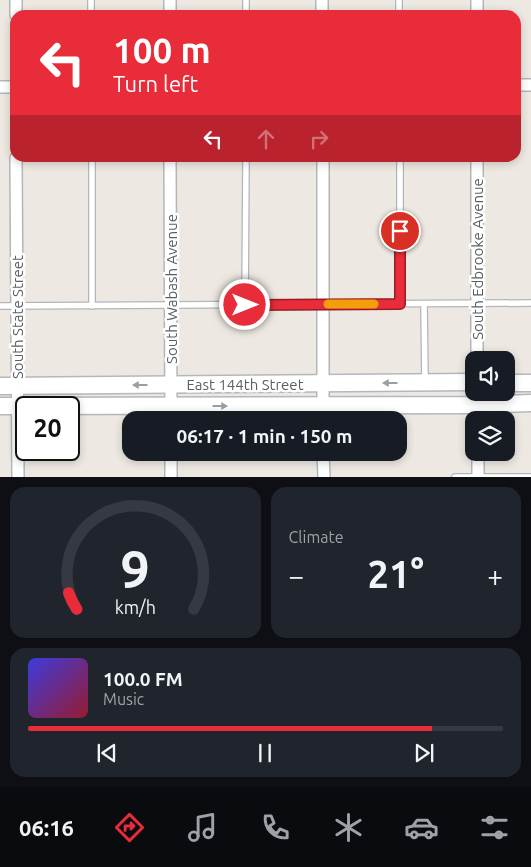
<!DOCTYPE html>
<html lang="en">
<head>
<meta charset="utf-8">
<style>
  :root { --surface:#171b24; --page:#20242c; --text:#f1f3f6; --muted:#9ea1a6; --line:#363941; --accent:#e92c39 }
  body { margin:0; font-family:Ubuntu,sans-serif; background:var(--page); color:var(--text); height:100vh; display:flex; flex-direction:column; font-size:19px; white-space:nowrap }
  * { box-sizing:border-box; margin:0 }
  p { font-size:16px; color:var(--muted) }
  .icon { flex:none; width:28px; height:28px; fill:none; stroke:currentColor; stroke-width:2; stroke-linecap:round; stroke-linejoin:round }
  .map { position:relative; height:477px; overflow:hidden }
  .panel { display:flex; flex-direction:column; gap:10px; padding:10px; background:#0d0f14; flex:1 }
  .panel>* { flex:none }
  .guide { position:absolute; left:10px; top:10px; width:511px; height:152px; border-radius:15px; box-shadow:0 2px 8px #0003; background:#e92c39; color:#fff; overflow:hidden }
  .tools { position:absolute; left:465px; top:351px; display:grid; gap:10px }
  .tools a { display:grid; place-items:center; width:50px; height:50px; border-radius:10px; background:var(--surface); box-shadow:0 2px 8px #0003; font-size:25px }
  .speed { position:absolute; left:15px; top:396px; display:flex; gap:10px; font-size:25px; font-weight:700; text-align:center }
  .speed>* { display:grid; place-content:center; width:65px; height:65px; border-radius:50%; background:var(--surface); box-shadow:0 2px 8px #0003; line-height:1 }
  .speed .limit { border:2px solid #111; border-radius:8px; background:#fff; color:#111 }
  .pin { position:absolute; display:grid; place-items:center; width:42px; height:42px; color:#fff; margin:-21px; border:2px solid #fff; border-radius:50%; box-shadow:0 1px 5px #0007 }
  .me { position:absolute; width:55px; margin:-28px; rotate:90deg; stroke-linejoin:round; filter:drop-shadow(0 0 4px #0008) }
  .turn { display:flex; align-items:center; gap:18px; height:105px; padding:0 20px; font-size:22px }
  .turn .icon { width:65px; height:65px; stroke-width:2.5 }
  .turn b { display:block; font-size:35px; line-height:42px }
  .lanes { display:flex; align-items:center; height:48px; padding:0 20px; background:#0003; justify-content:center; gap:25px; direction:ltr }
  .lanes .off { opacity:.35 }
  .big { font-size:38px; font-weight:700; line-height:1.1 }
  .panel .tile { flex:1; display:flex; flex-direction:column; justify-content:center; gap:8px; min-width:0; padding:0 18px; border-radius:15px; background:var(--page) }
  .panel .dial { align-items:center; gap:0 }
  .dial svg { height:130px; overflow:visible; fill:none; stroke:var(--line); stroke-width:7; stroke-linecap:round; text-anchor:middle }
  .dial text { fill:var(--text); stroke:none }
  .song { display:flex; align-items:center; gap:15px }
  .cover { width:60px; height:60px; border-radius:8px; background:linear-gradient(135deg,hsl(240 70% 55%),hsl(350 70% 35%)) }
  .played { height:5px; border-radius:2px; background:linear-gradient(90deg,var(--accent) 85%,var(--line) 85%) }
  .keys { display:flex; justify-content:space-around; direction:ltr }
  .heat { display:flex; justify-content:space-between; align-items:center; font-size:28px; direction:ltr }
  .panel .tiles { flex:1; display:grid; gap:10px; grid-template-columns:1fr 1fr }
  .tile:last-child { grid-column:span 2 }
  .trip { position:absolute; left:122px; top:411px; width:285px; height:50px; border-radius:15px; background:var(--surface); box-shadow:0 2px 8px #0003; font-weight:700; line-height:50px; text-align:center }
  .tab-bar { display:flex; height:80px; justify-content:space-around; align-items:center; background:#090b0e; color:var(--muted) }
  .tab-bar .icon { width:35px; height:35px }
  .tab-bar .active { color:var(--accent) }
  .tab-bar b { font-size:22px; color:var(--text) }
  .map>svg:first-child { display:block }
</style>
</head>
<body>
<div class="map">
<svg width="531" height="477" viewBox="0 0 531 477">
  <rect width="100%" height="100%" fill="#ede9e2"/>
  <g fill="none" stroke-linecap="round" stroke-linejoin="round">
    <defs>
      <g id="lane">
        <path d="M91 0V15"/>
        <path d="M246 0V15"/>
        <path d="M399 0V15"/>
        <path d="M92 158V306"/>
        <path d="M400 158V304"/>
        <path d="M424 304 425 381"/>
        <path d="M245 305 246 158"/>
        <path d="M0 306 531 303"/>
        <path d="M455 477H531"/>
      </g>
      <g id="street">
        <path d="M16 0V15"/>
        <path d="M170 0V15"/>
        <path d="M322 0V15"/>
        <path d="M477 0V15"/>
        <path d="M516 85H531"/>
        <path d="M0 87H15"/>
        <path d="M16 158 18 477"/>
        <path d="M170 158 171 420"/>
        <path d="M323 158V420"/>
        <path d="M477 158V360"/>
        <path d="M477 392V420"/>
        <path d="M171 452V477"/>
        <path d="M323 452 324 477"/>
        <path d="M478 452V477"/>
      </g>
      <g id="secondary">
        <path d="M506 383H531"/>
        <path d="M0 386 474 382"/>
        <path d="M0 406 477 405 531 403"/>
      </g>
    </defs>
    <use href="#lane" stroke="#b2b6b9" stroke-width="8"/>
    <use href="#street" stroke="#b2b6b9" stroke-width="14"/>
    <use href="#secondary" stroke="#b3b8bc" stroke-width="19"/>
    <use href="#lane" stroke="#fff" stroke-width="5.5"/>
    <use href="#street" stroke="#fff" stroke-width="11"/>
    <use href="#secondary" stroke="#fff" stroke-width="16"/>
  </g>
  <defs><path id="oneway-solid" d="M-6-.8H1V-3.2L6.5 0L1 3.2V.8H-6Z" transform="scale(1.25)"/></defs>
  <g fill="#9c9fa1">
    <use href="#oneway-solid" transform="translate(390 383) rotate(180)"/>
    <use href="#oneway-solid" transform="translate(140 385) rotate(180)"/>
    <use href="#oneway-solid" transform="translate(220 406)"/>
  </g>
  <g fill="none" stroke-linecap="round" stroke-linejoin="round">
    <defs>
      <path id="route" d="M245 305 400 304V231"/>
    </defs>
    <use href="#route" stroke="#971d25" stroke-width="12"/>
    <use href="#route" stroke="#e92c39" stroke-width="9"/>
    <path stroke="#f59e0b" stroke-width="9" d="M328 304H374"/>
  </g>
  <g text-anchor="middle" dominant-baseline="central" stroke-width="5" stroke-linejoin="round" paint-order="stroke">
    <g font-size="15" fill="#5a5f63" stroke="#fff">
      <text transform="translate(477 259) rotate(-90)">South Edbrooke Avenue</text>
      <text transform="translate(171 289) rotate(-90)">South Wabash Avenue</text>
      <text transform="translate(17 317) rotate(-90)">South State Street</text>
      <text x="245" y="384">East 144th Street</text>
    </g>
  </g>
</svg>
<div class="tools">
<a><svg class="icon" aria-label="sound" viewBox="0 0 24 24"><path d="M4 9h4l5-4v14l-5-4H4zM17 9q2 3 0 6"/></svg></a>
<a><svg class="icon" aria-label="layers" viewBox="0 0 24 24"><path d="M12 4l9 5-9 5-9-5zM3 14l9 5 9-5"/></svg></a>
</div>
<div class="speed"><div class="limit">20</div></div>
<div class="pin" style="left:400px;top:231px;background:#d93025"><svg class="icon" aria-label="arrive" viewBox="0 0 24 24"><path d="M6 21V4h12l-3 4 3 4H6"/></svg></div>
<svg class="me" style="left:245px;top:305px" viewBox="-20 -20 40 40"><circle r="17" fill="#e92c39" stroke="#fff" stroke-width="3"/><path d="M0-11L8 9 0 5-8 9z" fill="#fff"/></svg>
<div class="trip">06:17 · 1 min · 150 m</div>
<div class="guide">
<div class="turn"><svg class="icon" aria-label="left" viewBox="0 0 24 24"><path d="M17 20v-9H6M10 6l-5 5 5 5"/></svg><div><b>100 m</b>Turn left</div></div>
<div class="lanes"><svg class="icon" aria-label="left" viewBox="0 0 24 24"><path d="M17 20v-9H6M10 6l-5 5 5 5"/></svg><svg class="icon off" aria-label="ahead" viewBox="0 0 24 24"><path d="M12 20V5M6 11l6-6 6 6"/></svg><svg class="icon off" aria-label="right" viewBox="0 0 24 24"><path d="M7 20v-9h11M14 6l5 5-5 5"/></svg></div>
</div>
</div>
<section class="panel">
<div class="tiles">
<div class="tile dial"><svg viewBox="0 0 100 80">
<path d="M14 69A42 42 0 1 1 86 69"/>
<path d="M14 69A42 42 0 0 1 9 59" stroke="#e92c39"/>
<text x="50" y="56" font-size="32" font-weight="700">9</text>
<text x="50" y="72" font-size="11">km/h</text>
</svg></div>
<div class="tile"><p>Climate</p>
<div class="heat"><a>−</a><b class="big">21°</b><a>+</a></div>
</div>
<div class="tile">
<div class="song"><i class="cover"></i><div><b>100.0 FM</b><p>Music</p></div></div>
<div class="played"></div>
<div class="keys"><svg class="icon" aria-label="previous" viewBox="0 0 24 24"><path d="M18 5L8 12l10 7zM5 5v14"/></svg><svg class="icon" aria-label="pause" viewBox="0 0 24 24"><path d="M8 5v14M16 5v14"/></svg><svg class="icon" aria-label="next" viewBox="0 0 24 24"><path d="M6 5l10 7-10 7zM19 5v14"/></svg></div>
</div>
</div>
</section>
<nav class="tab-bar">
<b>06:16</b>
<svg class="icon active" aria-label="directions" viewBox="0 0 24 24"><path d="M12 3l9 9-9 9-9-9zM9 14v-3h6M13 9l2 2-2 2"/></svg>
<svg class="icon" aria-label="music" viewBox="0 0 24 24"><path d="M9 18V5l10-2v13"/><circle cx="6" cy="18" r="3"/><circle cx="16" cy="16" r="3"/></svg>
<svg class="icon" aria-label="phone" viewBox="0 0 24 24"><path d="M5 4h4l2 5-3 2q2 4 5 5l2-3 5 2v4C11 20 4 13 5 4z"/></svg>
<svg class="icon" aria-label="climate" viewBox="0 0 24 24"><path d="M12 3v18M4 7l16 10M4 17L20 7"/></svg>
<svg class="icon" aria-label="car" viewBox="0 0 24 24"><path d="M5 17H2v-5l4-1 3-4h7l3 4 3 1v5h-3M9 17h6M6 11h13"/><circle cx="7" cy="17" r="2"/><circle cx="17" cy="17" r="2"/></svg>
<svg class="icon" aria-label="filters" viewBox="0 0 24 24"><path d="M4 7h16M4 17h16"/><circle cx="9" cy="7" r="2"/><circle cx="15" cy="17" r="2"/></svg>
</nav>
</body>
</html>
